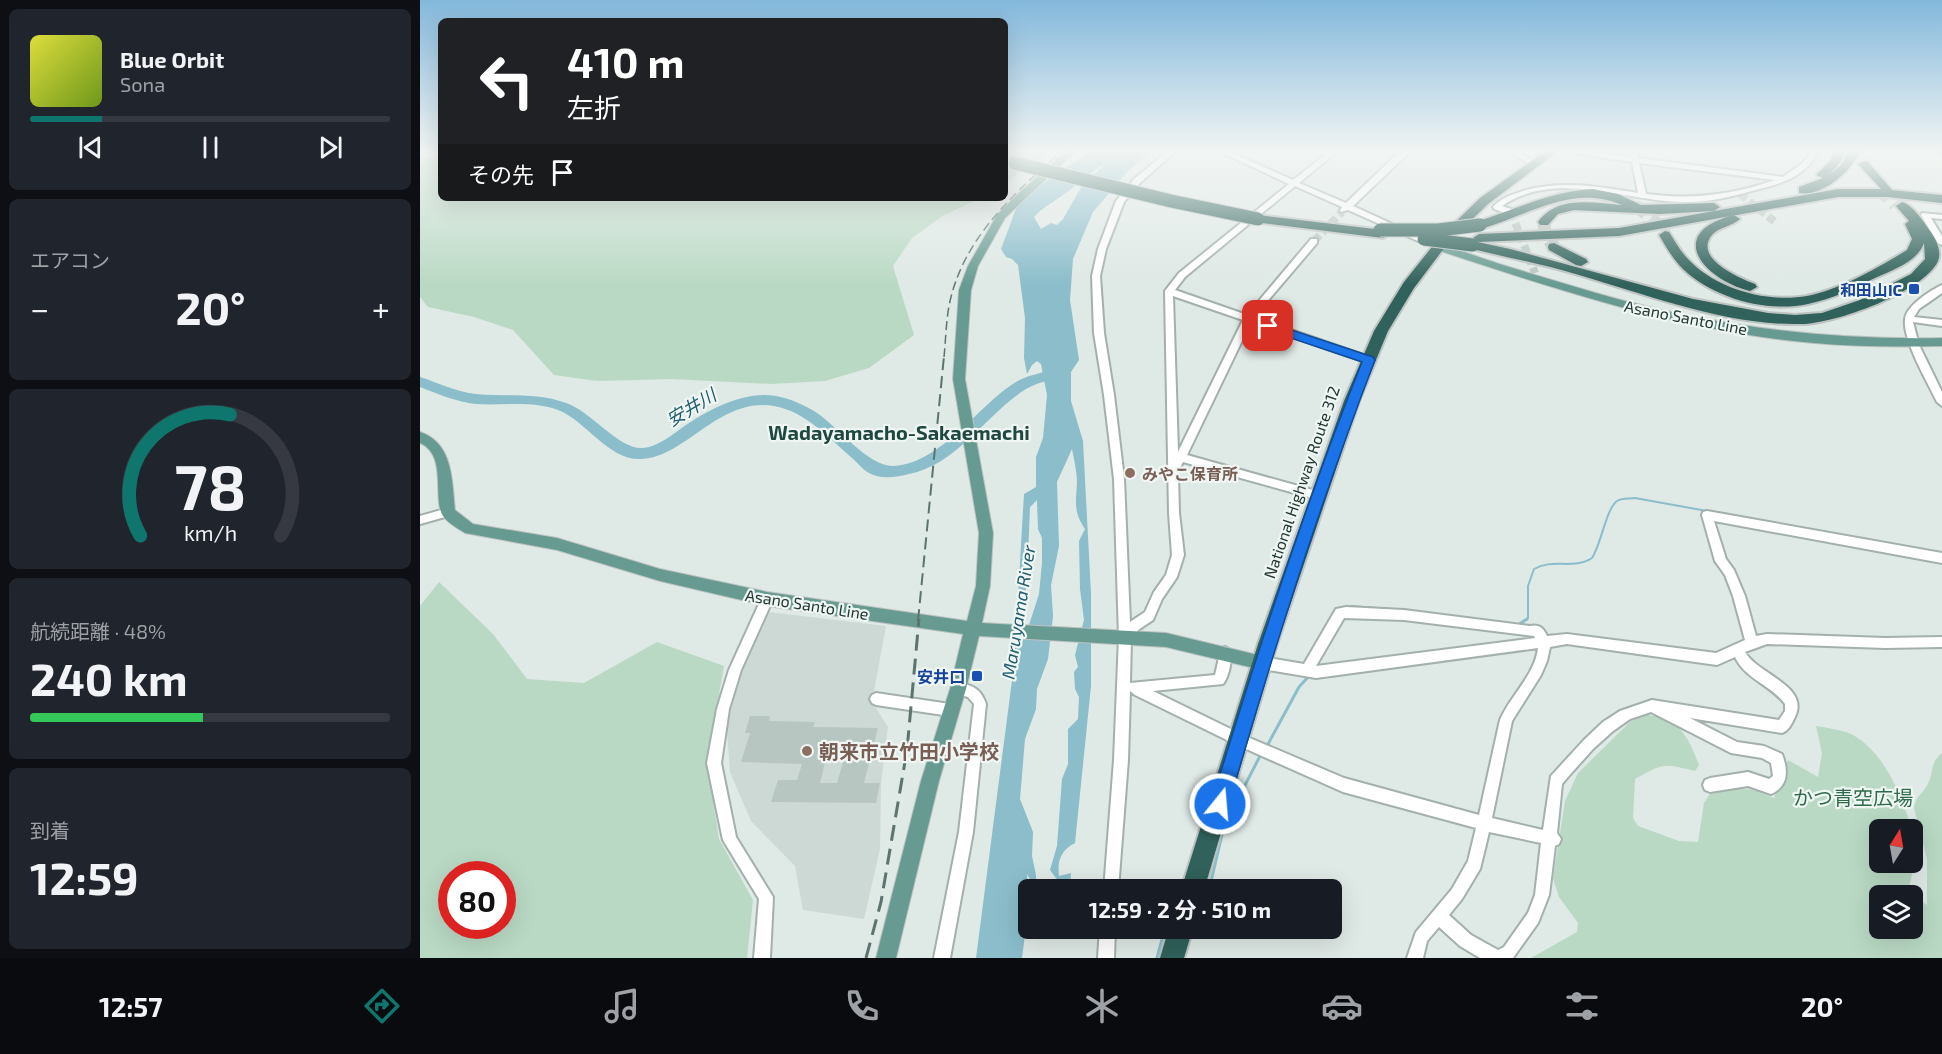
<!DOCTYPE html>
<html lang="ja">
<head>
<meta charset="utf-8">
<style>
  :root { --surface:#171b24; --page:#20242c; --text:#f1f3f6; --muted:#9ea1a6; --line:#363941; --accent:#0f766e }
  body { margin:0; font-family:"Exo 2","Noto Sans JP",sans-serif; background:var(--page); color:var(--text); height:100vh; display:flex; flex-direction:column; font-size:22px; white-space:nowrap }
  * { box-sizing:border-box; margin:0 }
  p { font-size:20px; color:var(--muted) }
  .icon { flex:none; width:33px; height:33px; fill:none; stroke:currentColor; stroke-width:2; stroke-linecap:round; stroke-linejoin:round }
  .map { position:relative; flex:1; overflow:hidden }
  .side { display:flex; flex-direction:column; gap:9px; padding:9px; background:#0d0f14; width:420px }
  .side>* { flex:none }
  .banner { position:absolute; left:18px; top:18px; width:570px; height:183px; border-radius:9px; box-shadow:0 6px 24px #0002; background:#202124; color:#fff; overflow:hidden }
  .needle { width:39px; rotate:11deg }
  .fabs { position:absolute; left:1449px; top:819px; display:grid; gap:12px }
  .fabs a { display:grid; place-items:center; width:54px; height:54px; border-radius:9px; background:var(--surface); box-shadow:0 6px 24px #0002; font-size:30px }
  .speed { position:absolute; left:18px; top:861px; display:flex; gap:12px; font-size:30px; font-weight:700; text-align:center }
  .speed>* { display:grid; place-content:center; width:78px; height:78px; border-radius:50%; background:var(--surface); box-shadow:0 6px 24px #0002; line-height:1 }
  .speed .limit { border:9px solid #d22; background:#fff; color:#111 }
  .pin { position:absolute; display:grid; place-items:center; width:51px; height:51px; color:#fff; margin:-26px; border-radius:12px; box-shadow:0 3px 9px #0006 }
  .me { position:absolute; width:66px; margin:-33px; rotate:17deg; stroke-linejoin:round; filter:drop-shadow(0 0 4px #0008) }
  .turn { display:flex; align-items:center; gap:21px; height:126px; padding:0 30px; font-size:27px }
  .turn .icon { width:78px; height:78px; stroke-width:2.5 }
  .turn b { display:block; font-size:42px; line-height:51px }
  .then { display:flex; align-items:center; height:57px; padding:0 30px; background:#0003; gap:12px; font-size:22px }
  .big { font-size:45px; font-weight:700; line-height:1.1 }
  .side .tile { flex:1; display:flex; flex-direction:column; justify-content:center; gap:9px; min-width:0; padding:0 21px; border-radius:9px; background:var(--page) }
  .side .dial { align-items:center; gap:0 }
  .dial svg { height:156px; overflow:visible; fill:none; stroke:var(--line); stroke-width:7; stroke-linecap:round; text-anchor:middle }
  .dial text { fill:var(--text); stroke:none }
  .song { display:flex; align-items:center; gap:18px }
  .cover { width:72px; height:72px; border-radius:9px; background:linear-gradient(135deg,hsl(60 70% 55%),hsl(80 70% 35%)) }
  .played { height:6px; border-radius:3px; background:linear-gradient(90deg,var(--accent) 20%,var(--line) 20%) }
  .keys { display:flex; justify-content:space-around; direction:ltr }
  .heat { display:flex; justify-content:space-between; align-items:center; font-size:33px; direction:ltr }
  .charge { height:9px; border-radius:4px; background:linear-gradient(90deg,#34c759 48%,var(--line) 0) }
  .trip { position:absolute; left:598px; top:879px; width:324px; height:60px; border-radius:9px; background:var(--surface); box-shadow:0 6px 24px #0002; font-weight:700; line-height:60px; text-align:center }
  .tab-bar { display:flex; height:96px; justify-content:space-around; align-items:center; background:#090b0e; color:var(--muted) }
  .tab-bar .icon { width:42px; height:42px }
  .tab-bar .selected { color:var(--accent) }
  .tab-bar b { font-size:27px; color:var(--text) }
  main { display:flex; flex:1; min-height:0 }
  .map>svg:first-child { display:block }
</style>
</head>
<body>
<main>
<section class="side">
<div class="tile">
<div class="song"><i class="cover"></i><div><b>Blue Orbit</b><p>Sona</p></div></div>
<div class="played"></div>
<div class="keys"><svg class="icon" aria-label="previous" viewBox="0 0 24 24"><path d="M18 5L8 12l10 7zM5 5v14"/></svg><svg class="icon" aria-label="pause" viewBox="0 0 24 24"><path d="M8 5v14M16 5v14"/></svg><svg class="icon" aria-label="next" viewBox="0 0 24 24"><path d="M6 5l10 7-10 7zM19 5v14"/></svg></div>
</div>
<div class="tile"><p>エアコン</p>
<div class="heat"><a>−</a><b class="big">20°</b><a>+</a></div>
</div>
<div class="tile dial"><svg viewBox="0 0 100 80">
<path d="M14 69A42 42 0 1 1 86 69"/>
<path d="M14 69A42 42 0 0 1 60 7" stroke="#0f766e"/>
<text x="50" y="56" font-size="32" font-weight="700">78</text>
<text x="50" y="72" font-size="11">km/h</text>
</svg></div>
<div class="tile"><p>航続距離 · 48%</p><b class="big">240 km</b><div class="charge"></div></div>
<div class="tile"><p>到着</p><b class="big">12:59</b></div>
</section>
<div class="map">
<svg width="1522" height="958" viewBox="0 0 1522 958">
  <rect width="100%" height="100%" fill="#dfe9e5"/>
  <path fill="#cdd9d4" d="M348 612 466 626 452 702 468 727 461 784 460 849 444 919 383 910 375 866 331 821 310 772 307 730 317 679Z"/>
  <g fill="#b9d9c4" fill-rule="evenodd">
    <path d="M585 151H630L585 183Z"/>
    <path d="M21 156V198H561L524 215 492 238 473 266 494 335 449 368 405 381 351 384 252 379 177 381 134 375 93 330 54 317 8 307 0 297V159Z"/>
    <path d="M19 582 73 634 107 679 164 683 237 642 304 666 287 763 299 839 333 900 327 958H0V606ZM82 874V926H32V874Z"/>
    <path d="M1223 715C1258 715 1268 736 1279 765L1275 771C1243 763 1244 763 1215 779L1213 818 1218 826 1259 841 1278 842 1284 803 1292 791 1298 787 1335 790 1354 798 1368 760 1398 777 1402 753 1396 726C1408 728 1423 730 1433 735 1466 754 1481 796 1492 829L1460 830V862H1492L1493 830 1498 848 1488 892 1492 896H1460V928H1492V896L1507 905V859L1494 808C1495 798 1501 795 1506 787 1515 775 1508 764 1522 753V958H1111L1157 932 1158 923 1139 897 1133 878 1145 801 1158 773 1210 722Z"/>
  </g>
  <path fill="#8bbdcb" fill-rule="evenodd" d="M671 151H731L708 171 673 212 653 259 650 300 659 360 651 372V401L663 441 671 594V686L655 843C641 850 637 861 639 876L651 873 650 889H641V885L630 870 637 846 642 779 648 764V729L658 719 659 697 655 689 654 672 658 667 655 655 664 620 660 589 659 541 665 529C653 511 656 502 657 483 657 472 654 459 652 449L637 482 639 546 631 585 633 616 628 659 617 689 616 709 605 739 600 799 613 832 612 856 616 875V889L607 874 609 904 602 958H556L594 665 604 494 616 487V457L623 438 627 395 621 364 617 361 612 365 607 374 604 358 605 318 598 265 592 259 586 257 581 249 597 206 615 189ZM686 163 660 189 643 219 637 225 631 223 621 229 614 217C623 207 634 202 644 194 659 184 670 172 686 163ZM617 500 618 529 622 538V563L619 594 609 625H606L602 619 607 580 610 507Z"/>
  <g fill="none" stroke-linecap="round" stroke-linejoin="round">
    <g stroke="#8bbdcb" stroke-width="2">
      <path d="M931 606 970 609"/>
      <path d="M922 621 925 616"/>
      <path d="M1104 621 1108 618V586L1114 569C1132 558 1154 570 1172 558 1181 545 1186 509 1197 501 1201 498 1209 499 1215 498L1370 526"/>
    </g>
    <g stroke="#8bbdcb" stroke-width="3">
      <path d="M1098 625 1107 619"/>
      <path d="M919 626 923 619"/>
      <path d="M847 746 879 687 889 676"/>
      <path d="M789 890 804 826 841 754"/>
      <path d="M737 958 745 928"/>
    </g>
    <path fill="#8bbdcb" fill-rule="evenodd" d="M635 369 642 374 640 377C628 381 616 383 606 389 566 414 538 464 489 474 477 477 461 480 449 473 443 470 438 463 432 458 410 439 385 411 354 406 299 397 266 457 222 459 188 461 167 421 138 410 112 400 83 406 56 404 37 402 18 394 0 387V377C19 383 36 392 56 394 87 397 117 392 146 403 171 411 199 450 223 448 237 447 252 435 263 427 288 410 324 390 356 396 371 399 385 405 397 413 418 427 450 468 474 466 522 463 558 405 596 382 608 375 622 373 635 369Z"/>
  </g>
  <path fill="#b8c6c1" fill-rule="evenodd" d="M330 716H350L349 721 395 722 393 727 458 728 444 783H460L456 803 351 802 358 780H377L382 764 321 762 330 733H325ZM408 751 426 752 417 783H400Z"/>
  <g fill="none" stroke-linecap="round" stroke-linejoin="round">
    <g stroke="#b9c6c1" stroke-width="8" stroke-dasharray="8 4" stroke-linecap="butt">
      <path d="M1320 194 1355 222"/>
      <path d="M1091 212 1115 273"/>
      <path d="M894 241 922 212"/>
    </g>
    <g stroke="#b9c6c1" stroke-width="13" stroke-dasharray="13 7" stroke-linecap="butt">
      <path d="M1460 189 1475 205"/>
      <path d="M1215 206 1232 218 1245 235"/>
      <path d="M1124 222 1125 234 1134 247"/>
    </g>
    <defs>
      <g id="minor">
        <path d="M748 151H756L720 183 704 202 686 249 680 276 684 333 694 395 704 479 710 622 725 612 734 592 746 575 752 555 749 513 745 291 759 273 869 184 798 151H808L873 180 910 151H918L879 183 926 203 973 158 984 151H992L979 162 933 206 1014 243 1013 245H1007L928 210 921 212 920 210 922 207 875 186 765 277 755 290 827 315 891 239H897V243L834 317 952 358 954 360 949 363 946 362 831 322 767 455 900 492 904 493 905 496 904 499 900 500 763 462 758 472 759 513 764 555 757 577 742 599 733 620 718 630 711 639 710 683 795 675 801 649 805 647 809 649C813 659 809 676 803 684L733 691 825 736 924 778 1059 815 1080 720C1090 696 1115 675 1118 648L896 678 842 669 838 667 836 663 838 659 842 657 884 664 916 609 926 607 984 610 1109 626C1119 624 1123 627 1127 636L1147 634 1296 653 1325 640 1313 596 1305 575 1295 561 1282 515 1283 512 1287 511 1522 553V563L1294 521 1306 559 1314 570 1325 596 1336 636 1347 634 1465 638 1522 637V647L1465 648 1347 644 1325 652C1338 675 1392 686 1374 719 1371 725 1368 731 1362 733L1270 718 1317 742 1344 746 1362 754C1368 770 1369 786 1351 794L1328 786 1290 792 1285 790 1283 785 1285 780 1290 778 1328 772 1349 779 1353 776 1351 763 1342 758 1311 753 1231 712 1210 719 1193 731 1173 749 1147 778 1142 784 1137 833 1141 839 1139 844 1135 846 1129 895 1118 923 1093 958H1060L1040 946 1019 927 1007 941 1003 958H987L996 932 1032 889 1048 861 1056 828 923 792 815 744 715 695 710 691 708 760 698 890H684L694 760 699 637 694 479 684 395 674 333 672 276 678 249 696 201 714 179ZM753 296 823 320 758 452ZM924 618 984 620 1114 636 1115 638 896 666ZM1147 644 1297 665 1315 657C1325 679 1351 685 1365 704V711L1359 720 1232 700 1200 711 1183 722 1164 740 1131 776 1123 830 1072 818 1092 721 1121 675 1127 661 1130 647ZM1069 832 1121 843 1115 895 1108 913 1084 947 1078 950 1051 935 1029 915 1042 899 1060 869Z"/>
        <path d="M1088 151H1097L1118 163 1111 165Z"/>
        <path d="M1141 151H1164L1211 157 1209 151H1217L1218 158 1363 177 1383 163 1392 151H1399C1386 175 1365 183 1339 189 1314 196 1288 203 1262 202 1205 201 1135 169 1082 206L1094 210V214H1088L1074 209 1073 207C1082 197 1094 194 1106 190 1144 180 1181 187 1218 193L1212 162ZM1219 163 1355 180C1313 195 1270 200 1226 194Z"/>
        <path d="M1502 213 1522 215V219L1511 218 1522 236V245L1518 243 1501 215Z"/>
        <path d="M1522 285V293L1499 309 1494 317 1522 320V326L1493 322 1499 345 1522 392V406L1517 402C1508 383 1482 339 1485 319 1486 306 1511 290 1522 285Z"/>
        <path d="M28 508 32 509 33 512 32 515 0 524V516Z"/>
        <path d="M347 594 351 595 353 599 321 670 309 709 301 763 316 837 353 897 350 958H334L339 899 303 840 287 763 297 709 309 670 343 595Z"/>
        <path d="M538 683C553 685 561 689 566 704L553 832 530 958H514L539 832 554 704 548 697 534 693 532 689 534 685Z"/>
        <path d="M456 693 530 704 535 706 536 710 535 714 530 716 456 705 452 703 450 699 452 695Z"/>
        <path d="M680 928H695L694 958H678Z"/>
      </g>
      <g id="major">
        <path d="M646 151H656L585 218 558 266 551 290 545 379 573 533 570 586 562 623 746 633 842 656 848 658 850 663 848 668 842 670 746 647 559 636 546 689 519 781 476 958H456L501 781 530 689 543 634 347 606 240 581 137 550 45 533C37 528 28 523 23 516 12 499 28 455 0 443V432C33 443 32 480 35 510L53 524 137 538 240 569 347 592 547 621 556 586 559 533 533 379 539 290 548 266 577 215 599 193Z"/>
        <path d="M1018 244C1040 250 1061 258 1083 265 1122 277 1162 289 1201 300 1307 328 1413 340 1522 338V346C1479 347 1437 347 1394 343 1264 332 1138 290 1014 249L1013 247Z"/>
      </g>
      <g id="highway">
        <path d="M1125 151H1138L1068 204 1028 243 994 288 968 331 939 401 857 644 784 890H761L838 644 924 401 954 331 984 282 1019 238 1060 198Z"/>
        <path d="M1414 151H1426L1419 164 1409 175 1422 164 1428 151H1440C1431 172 1402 197 1379 193V187L1403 178 1396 175 1410 161Z"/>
        <path d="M1516 151H1522V155Z"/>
        <path d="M1444 161 1448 162 1472 190 1522 195V203L1468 197H1418L1199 236 1059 242 1053 238 1059 234 1199 228 1418 189H1461L1438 164Z"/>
        <path d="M1173 189 1198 194 1221 205 1294 203 1300 207 1294 211 1239 214 1154 210 1138 214 1128 225H1120L1118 222C1138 195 1172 203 1202 205 1154 184 1110 214 1064 228L1060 229 1054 225 1056 222C1095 210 1131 191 1173 189Z"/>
        <path d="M1482 202C1493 205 1504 222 1510 231 1516 239 1522 251 1518 261 1504 292 1414 324 1381 324 1308 326 1228 295 1159 275 1122 264 1085 257 1048 248L1047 245 1053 241 1090 249 1273 299 1348 313 1375 315 1402 313 1440 300 1491 274 1505 259 1504 243C1498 261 1473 270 1457 277 1435 288 1412 299 1388 304 1346 313 1294 298 1263 269 1253 259 1246 247 1239 235L1245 231 1249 232C1255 241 1260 251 1268 259 1296 289 1346 303 1387 296 1422 289 1457 268 1487 250L1492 239 1485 224 1489 221 1476 206Z"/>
        <path d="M838 215 963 230 969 234 963 238 834 222 832 219 834 216Z"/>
        <path d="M1314 215 1320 219C1313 226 1299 227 1292 235 1273 258 1319 278 1335 284L1337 287 1330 291C1283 279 1244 233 1314 215Z"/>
        <path d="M1134 243 1166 259 1168 262 1161 266 1156 265 1129 250 1128 247 1129 244Z"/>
        <path d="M749 928H773L764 958H740Z"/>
      </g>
    </defs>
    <use href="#minor" stroke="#a3b0ac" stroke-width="4"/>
    <use href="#major" stroke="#bdc3c2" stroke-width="2"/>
    <use href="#highway" stroke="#bdc3c2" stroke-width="4"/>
    <use href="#minor" fill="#fff" fill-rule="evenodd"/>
    <use href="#major" fill="#679b91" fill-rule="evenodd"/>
    <use href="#highway" fill="#30615a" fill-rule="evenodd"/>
    <path stroke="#5c746e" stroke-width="1.5" stroke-dasharray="9 4.5" stroke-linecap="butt" d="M524 357C526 338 526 316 531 297 547 234 596 192 642 151"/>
    <path stroke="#5c746e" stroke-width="2" stroke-dasharray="12 6" stroke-linecap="butt" d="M498 621 524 356"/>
    <path stroke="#5c746e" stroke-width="3" stroke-dasharray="16 8" stroke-linecap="butt" d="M446 958 461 902 487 750 499 619"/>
    <defs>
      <g id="highway-bridge">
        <path d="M595 163 751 201 838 219"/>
        <path d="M960 230H1018L1060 225"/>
        <path d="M1004 239 1053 245"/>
      </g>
    </defs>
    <use href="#highway-bridge" stroke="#bdc3c2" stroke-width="15" stroke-linecap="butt"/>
    <use href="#highway-bridge" stroke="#30615a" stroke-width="13"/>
  </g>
  <linearGradient id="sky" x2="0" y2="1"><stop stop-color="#83b8dc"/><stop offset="0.53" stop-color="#f1f5f3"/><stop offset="1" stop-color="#f1f5f3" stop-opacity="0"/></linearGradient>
  <rect width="1522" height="285" fill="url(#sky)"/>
  <path fill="#1a73e8" stroke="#114b97" stroke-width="1.5" d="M848 322 953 357 955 360C899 506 852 654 809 804L806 811 800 813 793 811 791 804C836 655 884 507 942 362L844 329 842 326Z"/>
  <g fill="#1a4fb4" stroke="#eff6f3" stroke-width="2">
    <rect x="1488" y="283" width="12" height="12" rx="3"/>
    <rect x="551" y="670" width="12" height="12" rx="3"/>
  </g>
  <g fill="#8d6e63" stroke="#eff6f3" stroke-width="2">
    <circle cx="710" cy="473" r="6"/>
    <circle cx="387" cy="751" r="6"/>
  </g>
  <g text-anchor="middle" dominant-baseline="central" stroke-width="4.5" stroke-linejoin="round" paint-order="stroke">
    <g font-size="16" font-weight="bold" fill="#164399" stroke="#eff6f3" text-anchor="end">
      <text x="1482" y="289">和田山IC</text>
      <text x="545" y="676">安井口</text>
    </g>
    <g font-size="16" fill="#223833" stroke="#eff6f3">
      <text transform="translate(1266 317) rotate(11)">Asano Santo Line</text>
      <text transform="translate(881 482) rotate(-71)">National Highway Route 312</text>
      <text transform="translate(387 604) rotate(9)">Asano Santo Line</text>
    </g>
    <g font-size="16" font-weight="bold" fill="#785e54" stroke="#eff6f3" text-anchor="start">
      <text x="722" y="473">みやこ保育所</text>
    </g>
    <g font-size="18" font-style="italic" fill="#215d6e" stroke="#eff6f3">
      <text transform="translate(271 407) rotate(-31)">安井川</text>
      <text transform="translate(598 612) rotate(-81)">Maruyama River</text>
    </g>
    <g font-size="20" font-weight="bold" fill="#1f4840" stroke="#eff6f3">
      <text x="479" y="432">Wadayamacho-Sakaemachi</text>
    </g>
    <g font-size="20" font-weight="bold" fill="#785e54" stroke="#eff6f3" text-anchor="start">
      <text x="399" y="751">朝来市立竹田小学校</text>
    </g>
    <g font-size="20" fill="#2f6b4a" stroke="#eff6f3">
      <text x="1433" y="797">かつ青空広場</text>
    </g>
  </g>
</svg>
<div class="fabs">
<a><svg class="needle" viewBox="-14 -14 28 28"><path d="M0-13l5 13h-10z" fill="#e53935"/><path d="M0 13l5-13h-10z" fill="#9ea1a6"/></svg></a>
<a><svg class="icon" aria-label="layers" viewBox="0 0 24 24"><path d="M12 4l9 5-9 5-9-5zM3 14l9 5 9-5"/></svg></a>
</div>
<div class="speed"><div class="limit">80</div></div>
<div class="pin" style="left:848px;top:326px;background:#d93025"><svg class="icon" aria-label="arrive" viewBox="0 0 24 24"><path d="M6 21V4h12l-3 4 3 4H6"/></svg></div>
<svg class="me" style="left:800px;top:804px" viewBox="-20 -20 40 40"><circle r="17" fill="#1a73e8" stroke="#fff" stroke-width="3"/><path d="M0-11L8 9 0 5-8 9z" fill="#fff"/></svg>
<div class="trip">12:59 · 2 分 · 510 m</div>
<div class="banner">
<div class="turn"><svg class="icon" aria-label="left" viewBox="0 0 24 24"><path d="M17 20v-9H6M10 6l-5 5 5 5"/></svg><div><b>410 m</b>左折</div></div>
<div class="then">その先<svg class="icon" aria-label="arrive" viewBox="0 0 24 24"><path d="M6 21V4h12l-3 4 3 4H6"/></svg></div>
</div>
</div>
</main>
<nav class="tab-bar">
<b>12:57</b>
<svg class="icon selected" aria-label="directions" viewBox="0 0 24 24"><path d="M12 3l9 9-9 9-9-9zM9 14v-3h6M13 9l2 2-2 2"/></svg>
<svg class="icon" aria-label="music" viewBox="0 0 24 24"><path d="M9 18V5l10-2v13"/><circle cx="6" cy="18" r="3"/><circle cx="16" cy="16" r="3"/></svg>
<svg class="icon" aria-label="phone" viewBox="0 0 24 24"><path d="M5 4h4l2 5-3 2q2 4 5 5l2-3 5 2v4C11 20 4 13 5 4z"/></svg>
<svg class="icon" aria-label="climate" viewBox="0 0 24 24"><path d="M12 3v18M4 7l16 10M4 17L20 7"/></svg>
<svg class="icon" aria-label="car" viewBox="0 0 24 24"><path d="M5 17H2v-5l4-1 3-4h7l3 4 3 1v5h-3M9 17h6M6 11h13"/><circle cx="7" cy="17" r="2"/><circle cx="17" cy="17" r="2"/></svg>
<svg class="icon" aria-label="filters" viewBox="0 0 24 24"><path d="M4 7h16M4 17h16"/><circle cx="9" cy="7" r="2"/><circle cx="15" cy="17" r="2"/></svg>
<b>20°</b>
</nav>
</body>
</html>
